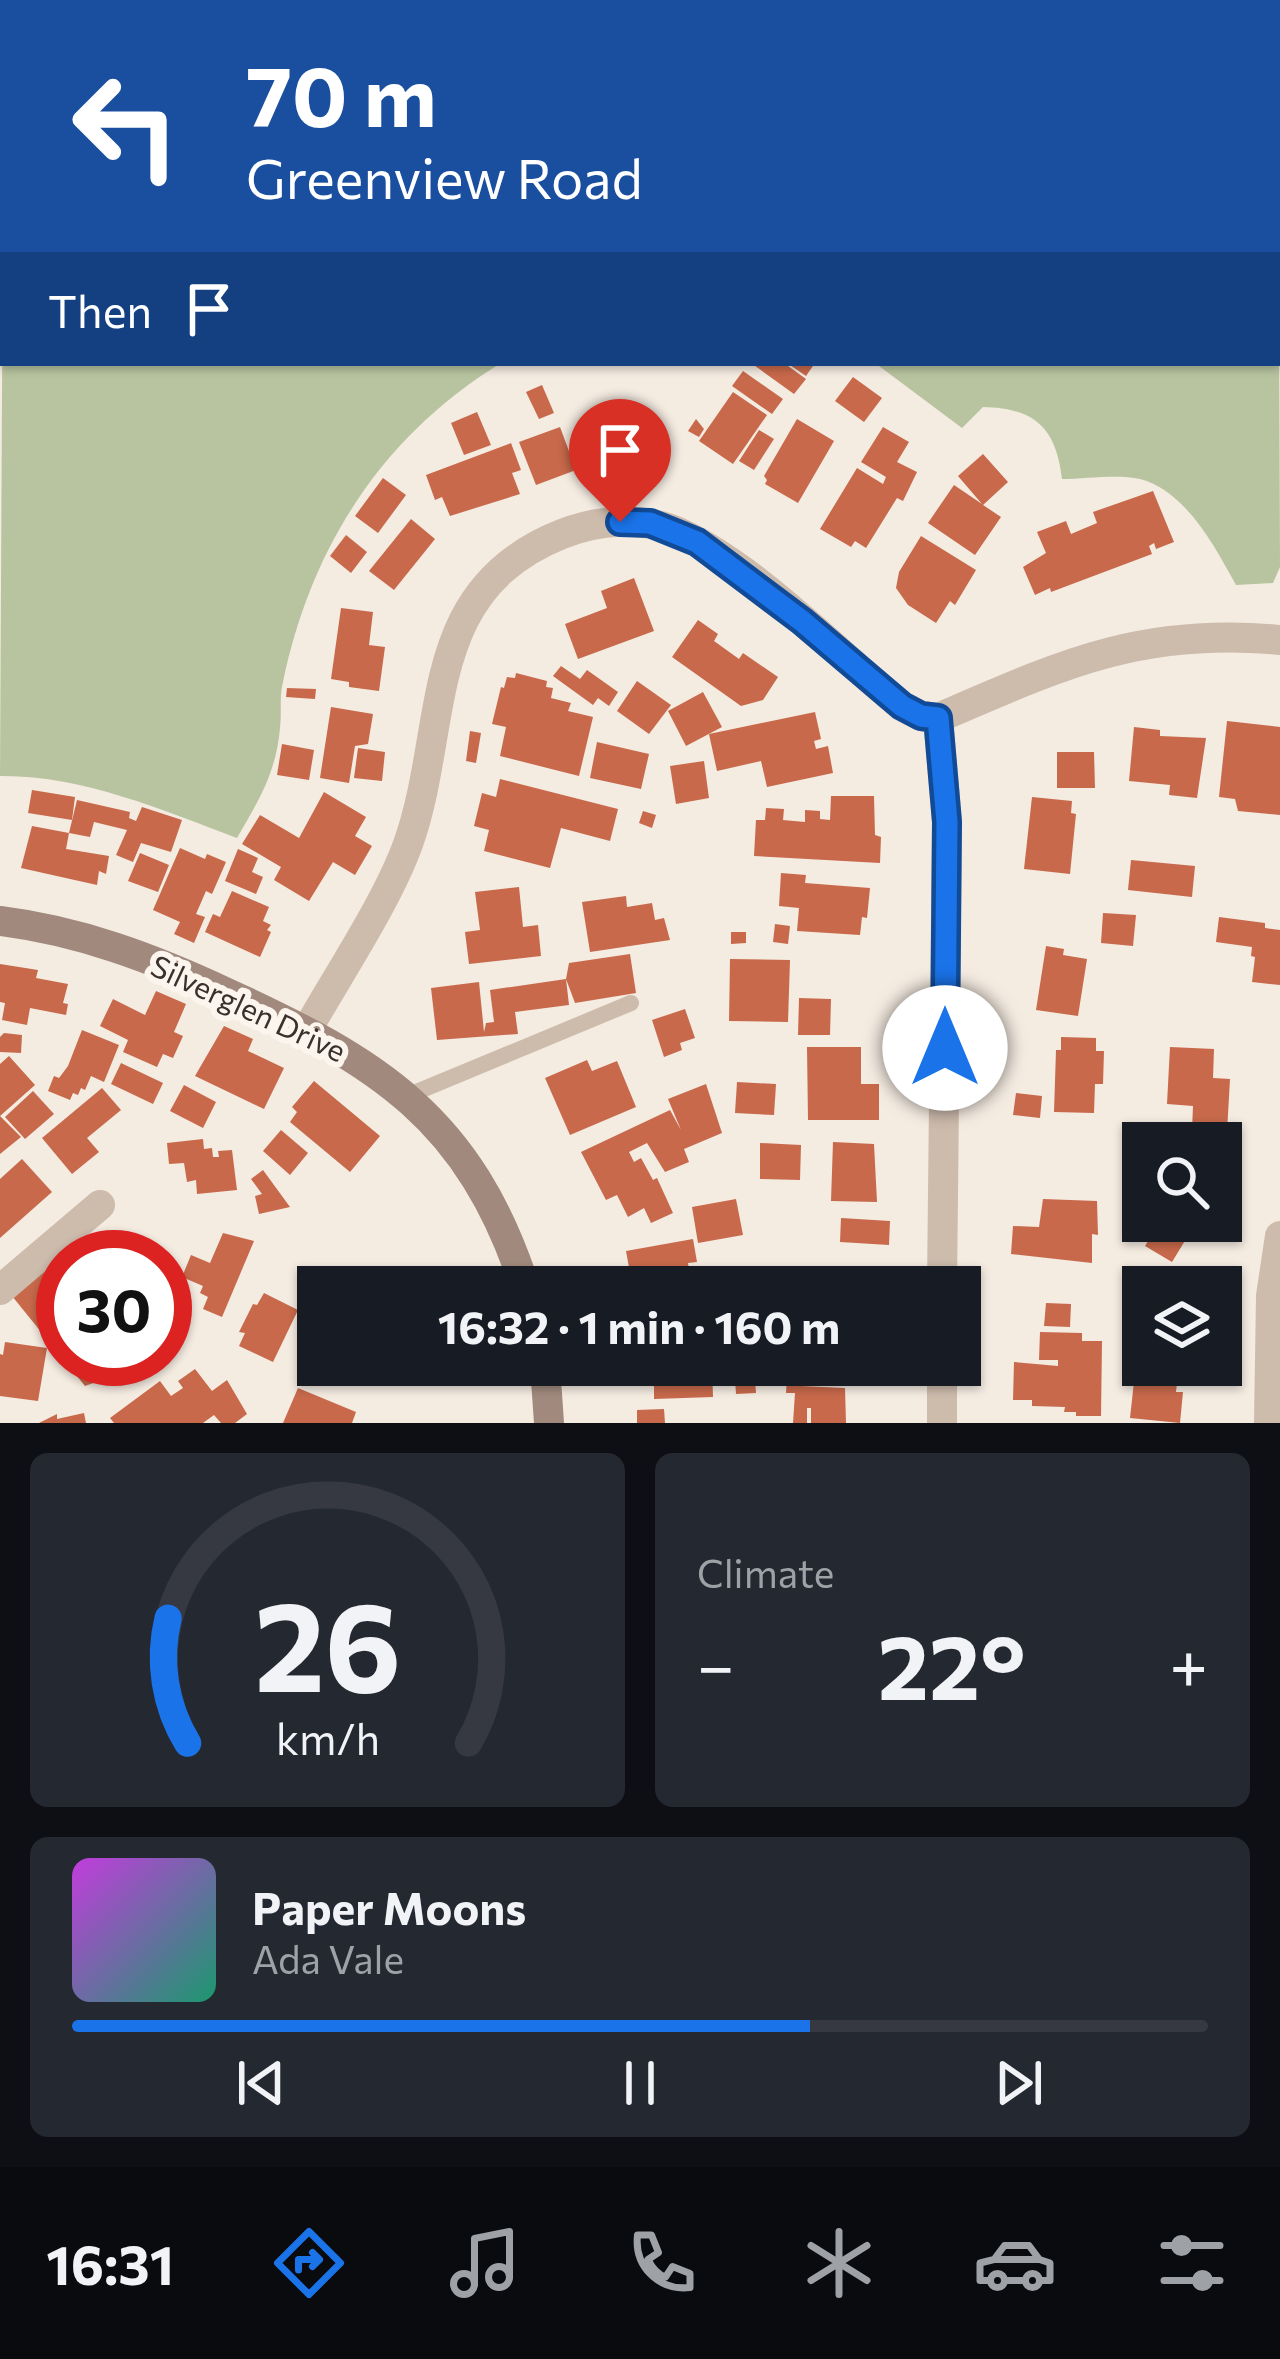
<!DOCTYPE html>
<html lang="en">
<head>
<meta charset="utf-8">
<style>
  :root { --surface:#171b24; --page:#242831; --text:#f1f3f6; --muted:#9ea1a6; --line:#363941; --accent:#1a73e8 }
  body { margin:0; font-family:Commissioner,sans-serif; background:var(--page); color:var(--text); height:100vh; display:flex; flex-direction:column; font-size:45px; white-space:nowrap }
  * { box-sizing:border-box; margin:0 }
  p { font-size:39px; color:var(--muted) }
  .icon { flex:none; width:66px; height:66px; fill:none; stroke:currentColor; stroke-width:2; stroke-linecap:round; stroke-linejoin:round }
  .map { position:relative; height:1423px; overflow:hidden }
  .side { display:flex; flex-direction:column; gap:30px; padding:30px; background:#0d0f14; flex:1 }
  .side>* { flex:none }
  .hud { position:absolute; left:0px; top:0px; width:1281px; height:366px; box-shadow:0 3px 9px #0004; background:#1a4fa0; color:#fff; overflow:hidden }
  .buttons { position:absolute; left:1122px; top:1122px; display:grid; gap:24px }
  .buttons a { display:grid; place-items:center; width:120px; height:120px; border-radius:0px; background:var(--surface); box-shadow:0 3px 9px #0004; font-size:60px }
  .speed { position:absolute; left:36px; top:1230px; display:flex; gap:24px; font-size:60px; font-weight:700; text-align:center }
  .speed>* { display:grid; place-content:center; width:156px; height:156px; border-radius:50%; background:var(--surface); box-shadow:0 3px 9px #0004; line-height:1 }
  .speed .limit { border:18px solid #d22; background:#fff; color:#111 }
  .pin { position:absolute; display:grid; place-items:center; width:102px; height:102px; color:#fff; margin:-123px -51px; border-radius:50% 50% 50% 0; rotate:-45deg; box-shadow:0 0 12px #0007 }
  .pin .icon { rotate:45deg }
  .me { position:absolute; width:132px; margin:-66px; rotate:0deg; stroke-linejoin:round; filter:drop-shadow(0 0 9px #0008) }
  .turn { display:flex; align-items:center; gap:42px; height:252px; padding:0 48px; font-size:54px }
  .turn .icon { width:156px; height:156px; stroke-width:2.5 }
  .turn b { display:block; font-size:84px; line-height:102px }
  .then { display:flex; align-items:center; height:114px; padding:0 48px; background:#0003; gap:24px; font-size:45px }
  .big { font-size:90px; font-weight:700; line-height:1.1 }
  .side .card { flex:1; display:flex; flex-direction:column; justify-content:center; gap:18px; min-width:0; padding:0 42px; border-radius:18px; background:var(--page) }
  .side .dial { align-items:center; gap:0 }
  .dial svg { height:312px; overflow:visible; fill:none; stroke:var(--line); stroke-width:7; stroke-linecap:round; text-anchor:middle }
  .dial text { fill:var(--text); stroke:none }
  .song { display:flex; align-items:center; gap:36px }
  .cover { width:144px; height:144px; border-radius:18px; background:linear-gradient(135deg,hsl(290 70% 55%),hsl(160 70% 35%)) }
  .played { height:12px; border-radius:6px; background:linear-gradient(90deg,var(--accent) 65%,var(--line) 65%) }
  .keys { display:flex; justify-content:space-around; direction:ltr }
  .heat { display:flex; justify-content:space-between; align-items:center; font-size:66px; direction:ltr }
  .side .tiles { flex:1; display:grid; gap:30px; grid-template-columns:1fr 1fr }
  .card:last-child { grid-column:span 2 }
  .trip { position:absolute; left:297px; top:1266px; width:684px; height:120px; border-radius:0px; background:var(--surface); box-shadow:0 3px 9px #0004; font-weight:700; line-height:120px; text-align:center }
  .dock { display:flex; height:192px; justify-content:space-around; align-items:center; background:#090b0e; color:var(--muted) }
  .dock .icon { width:84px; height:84px }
  .dock .selected { color:var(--accent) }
  .dock b { font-size:54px; color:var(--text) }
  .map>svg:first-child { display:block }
</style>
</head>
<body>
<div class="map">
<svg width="1280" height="1423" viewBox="0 0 1280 1423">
  <rect width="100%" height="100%" fill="#f4ebe1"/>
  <g fill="#b8c4a0">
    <path d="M168 0H1233L1236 3H166Z"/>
    <path d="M1278 58 1280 567 1273 583 1236 585C1215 547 1186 491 1140 479 1117 474 1086 479 1062 479 1056 428 1035 408 983 407L962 428 875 363H1278Z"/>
    <path d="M3 208V363H501C382 436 311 547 283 682 279 697 282 712 280 728 276 773 259 800 237 838 163 810 81 775 0 776Z"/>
  </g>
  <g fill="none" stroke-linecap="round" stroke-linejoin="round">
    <g stroke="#7fb0b2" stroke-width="9">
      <path d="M445 3 448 0"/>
      <path d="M0 342 3 340"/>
    </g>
  </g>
  <g fill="#c8694b">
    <path d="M751 363H784L806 379 794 394Z"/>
    <path d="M787 363H815L806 376Z"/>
    <path d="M743 371 783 399 772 414 732 386Z"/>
    <path d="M853 377 882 398 864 422 835 401Z"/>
    <path d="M542 385 554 413 539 419 526 392Z"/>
    <path d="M733 392 767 415 733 464 699 441Z"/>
    <path d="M477 412 491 445 464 455 451 423Z"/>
    <path d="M696 419 704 429 699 437 688 431Z"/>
    <path d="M797 419 834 441 798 503 765 484 767 480 764 476Z"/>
    <path d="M560 427 576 470 536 485 519 442Z"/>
    <path d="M883 427 909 442 897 462 917 472 903 501 897 498 866 548 855 541 851 547 820 529 857 468 883 484 886 477 861 462Z"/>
    <path d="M759 430 774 439 754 470 739 461Z"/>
    <path d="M511 443 521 470 512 473 520 494 450 516 442 497 435 500 426 475Z"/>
    <path d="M983 454 1008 482 983 505 1001 517 975 555 928 523 954 485 982 504 958 476Z"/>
    <path d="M383 478 406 495 378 533 355 516Z"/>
    <path d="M1153 491 1174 542 1156 549 1154 543 1149 546 1152 554 1051 592 1050 588 1035 595 1023 567 1046 553 1037 532 1066 521 1071 534 1097 523 1093 512Z"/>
    <path d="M411 519 435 539 394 590 369 571Z"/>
    <path d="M346 535 367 552 351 573 330 556Z"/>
    <path d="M921 536 976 570 955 605 950 601 936 623 908 605 896 588 899 572Z"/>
    <path d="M634 578 654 631 578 659 565 624 607 608 601 591Z"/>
    <path d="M341 608 373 612 369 645 385 647 379 691 349 687V682L331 679Z"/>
    <path d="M698 620 718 634 714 641 739 659 743 653 778 677 763 700 741 706 672 657Z"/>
    <path d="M561 666 580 679 587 670 618 692 609 706 598 698 593 705 553 676Z"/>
    <path d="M516 673 547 681 546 687 553 688 551 698 571 703 568 711 593 717 579 776 500 756 506 727 492 724 501 687 504 688 507 677 515 678Z"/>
    <path d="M637 681 671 705 649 734 617 711Z"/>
    <path d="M287 688 316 689 315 699 286 697Z"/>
    <path d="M703 692 722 727 686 746 668 711Z"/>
    <path d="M331 707 373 714 368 744 355 746 349 783 320 778Z"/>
    <path d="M815 712 821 739 814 741 816 749 828 746 833 773 767 787 761 761 717 771 709 734Z"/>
    <path d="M1227 721 1280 727V815L1238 811 1235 799 1219 797Z"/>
    <path d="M1134 727 1160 730V736L1206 738 1197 798 1169 795 1170 785 1129 781Z"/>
    <path d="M470 731 481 733 476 763 466 761Z"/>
    <path d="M597 742 649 754 641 789 590 778Z"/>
    <path d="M282 744 314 750 309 780 277 775Z"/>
    <path d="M358 748 385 752 382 781 354 778Z"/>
    <path d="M1057 752H1094L1095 788H1057Z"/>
    <path d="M704 761 709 798 676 804 670 766Z"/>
    <path d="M500 779 618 809 610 841 561 828 550 868 484 851 489 830 474 826 482 793 496 797Z"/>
    <path d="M32 790 75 797 72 820 28 813Z"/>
    <path d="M324 792 366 817 355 836 372 846 355 875 333 862 309 901 274 880 281 867 242 844 260 815 299 838Z"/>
    <path d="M831 796H874L875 835 881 837 880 863 754 856 756 820H765L766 808 784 809 783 820 805 822V810L820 811V819L830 820Z"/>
    <path d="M1032 797 1072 801 1071 813 1076 814 1070 874 1024 869Z"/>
    <path d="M77 800 130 812 129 818 136 821 142 807 182 820 171 852 141 843 133 862 116 855 127 830 94 822 90 837 69 833Z"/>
    <path d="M643 811 656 815 652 828 639 823Z"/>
    <path d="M32 826 69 833 66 849 109 856 106 874 99 871 97 885 21 868Z"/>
    <path d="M180 848 205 859 207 854 226 862 212 894 206 891 196 914 205 917 194 943 174 934 180 922 153 910Z"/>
    <path d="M238 849 258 858 252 872 263 877 256 894 225 881Z"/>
    <path d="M140 853 169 865 158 892 128 881Z"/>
    <path d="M1131 860 1195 866 1192 897 1128 890Z"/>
    <path d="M781 873 806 875 805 883 870 888 867 918 862 917 860 935 797 931 799 908 779 906Z"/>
    <path d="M519 887 523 927 538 925 541 956 469 964 465 932 480 930 475 892Z"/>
    <path d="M232 891 269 907 263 921 271 925 267 930 271 932 260 957 205 932 213 914 220 917Z"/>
    <path d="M626 896 627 907 652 903 655 920 664 918 670 940 590 952 582 902Z"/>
    <path d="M1103 913 1136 915 1133 946 1101 943Z"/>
    <path d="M1219 917 1265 923V928L1280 930V985L1252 982 1255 957 1251 956 1252 947 1216 942Z"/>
    <path d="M775 924 790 926 788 944 773 942Z"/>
    <path d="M731 932H746V943L731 944Z"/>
    <path d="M1046 946 1064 949 1063 955 1087 959 1078 1016 1036 1010Z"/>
    <path d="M630 954 636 993 575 1003 566 979 569 1005 515 1012 518 1034 437 1040 431 988 479 982 484 1032 486 1023 494 1022 490 990 566 979 569 963Z"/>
    <path d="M730 959 790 960 788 1022 729 1021Z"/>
    <path d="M0 964 38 970 36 978 68 984 63 1003 68 1004 66 1015 30 1008 27 1025 2 1020 5 1003 0 1002Z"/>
    <path d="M156 991 186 1004 174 1032 183 1036 173 1058 163 1054 157 1067 123 1052 128 1040 100 1026 113 999 145 1015Z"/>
    <path d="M799 998 831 999 830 1035H798Z"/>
    <path d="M685 1009 695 1038 680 1043 682 1050 664 1057 652 1020Z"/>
    <path d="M224 1026 253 1039 248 1051 284 1068 264 1109 195 1076Z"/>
    <path d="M82 1030 119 1045 104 1082 91 1076 85 1090 81 1088 78 1095 73 1093 70 1100 48 1091 54 1076 59 1078 68 1066Z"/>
    <path d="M4 1033 22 1035 21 1053 0 1052V1037Z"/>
    <path d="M1061 1037 1096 1038V1051H1104L1103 1084H1095L1094 1113 1054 1112 1056 1050H1061Z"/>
    <path d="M807 1047H861V1084H879V1120H808Z"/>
    <path d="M1170 1047 1214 1049 1213 1078 1230 1079 1227 1132 1192 1130 1193 1106 1167 1104Z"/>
    <path d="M9 1056 35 1085 0 1116 21 1137 0 1154V1064Z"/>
    <path d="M587 1060 592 1071 617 1061 636 1107 570 1135 545 1078Z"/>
    <path d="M121 1063 163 1083 153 1104 111 1084Z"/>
    <path d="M314 1081 380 1136 350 1172 290 1122 297 1112 292 1107Z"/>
    <path d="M737 1082 776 1084 774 1115 735 1113Z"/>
    <path d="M706 1084 722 1133 684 1149 689 1162 665 1172 647 1143 629 1152 634 1162 641 1158 653 1180 657 1178 673 1213 651 1223 644 1208 628 1217 617 1195 606 1200 581 1152 670 1110 681 1130 668 1099Z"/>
    <path d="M184 1085 216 1102 203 1128 170 1111Z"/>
    <path d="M102 1088 121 1110 87 1138 99 1152 72 1174 42 1138Z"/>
    <path d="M33 1091 54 1114 25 1139 5 1117Z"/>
    <path d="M1016 1093 1042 1096 1040 1118 1013 1115Z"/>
    <path d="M281 1130 308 1153 290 1175 263 1151Z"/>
    <path d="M203 1139 204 1149 212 1148 213 1157H219L218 1151 232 1150 237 1190 197 1194 196 1180 187 1182 184 1163 169 1164 167 1143Z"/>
    <path d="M833 1142 874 1144 877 1202 831 1201Z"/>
    <path d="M760 1143 801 1145 800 1180 760 1179Z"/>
    <path d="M22 1159 52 1192 0 1238V1179Z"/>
    <path d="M263 1170 290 1207 259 1214 255 1196 262 1194 251 1179Z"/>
    <path d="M736 1199 743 1235 698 1243 692 1207Z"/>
    <path d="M1043 1199 1097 1201 1098 1235 1092 1234V1263L1011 1254 1013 1226 1039 1227Z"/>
    <path d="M841 1218 890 1221 889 1245 840 1242Z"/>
    <path d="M1148 1221H1197L1172 1262 1145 1246 1157 1226Z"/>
    <path d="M223 1233 254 1241 222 1317 203 1309 208 1297 200 1293 203 1286 182 1277 191 1255 210 1263Z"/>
    <path d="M693 1239 697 1262 688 1263 692 1287 632 1284 626 1251Z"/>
    <path d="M59 1258 63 1263V1359L12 1296Z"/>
    <path d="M827 1279 884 1284V1287H827Z"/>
    <path d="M264 1293 298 1310 273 1362 239 1346 245 1333 239 1332 253 1304 257 1305Z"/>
    <path d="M1046 1303 1071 1304 1070 1327 1044 1326Z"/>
    <path d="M165 1307 183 1328 165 1344Z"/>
    <path d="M318 1317V1349L305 1343Z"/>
    <path d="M1140 1327 1143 1365H1162V1372L1178 1374 1176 1392H1183L1180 1423 1130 1418Z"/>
    <path d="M1040 1332 1082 1333V1341H1102L1101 1416H1076V1412H1064L1065 1407 1032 1406V1400H1013L1014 1362 1058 1366V1360H1039Z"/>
    <path d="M5 1342 47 1348 38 1401 0 1396V1354L3 1355Z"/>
    <path d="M63 1359H140L129 1368 126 1365 113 1376 85 1386Z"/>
    <path d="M638 1365H712L713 1397 654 1399V1384H638Z"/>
    <path d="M734 1365H754L756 1393 736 1394Z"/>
    <path d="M768 1365H804V1370H767Z"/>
    <path d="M195 1369 212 1391 227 1380 247 1414 235 1423H221L214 1415 203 1423H114L110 1418 160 1381 171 1396 183 1388 178 1381Z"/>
    <path d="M787 1377 801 1378V1386L845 1388 846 1423H811V1408H807V1423H793L795 1393H786Z"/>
    <path d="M298 1388 356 1412 352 1423H283Z"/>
    <path d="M664 1409 665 1423H637V1410Z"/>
    <path d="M84 1413 86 1423H39L57 1414V1419Z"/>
  </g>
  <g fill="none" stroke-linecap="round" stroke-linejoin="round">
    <path stroke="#cdbbac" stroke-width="16" d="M407 1096 631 1003"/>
    <g stroke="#cdbbac" stroke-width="30">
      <path d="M938 718 947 822 942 1287"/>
      <path d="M307 1030C338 975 387 902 408 844 450 726 418 591 562 534 597 520 642 516 678 532 757 568 834 651 902 706L921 716 938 718C1061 665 1141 627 1280 640"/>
      <path d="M0 1290 100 1205"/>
      <path d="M942 1423V1365"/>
      <path d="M1269 1423 1271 1296 1280 1236"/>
    </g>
    <g stroke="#a18a7d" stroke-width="30">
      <path d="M0 921C80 931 152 958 225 992 378 1062 470 1118 525 1287"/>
      <path d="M545 1365 549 1423"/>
    </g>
  </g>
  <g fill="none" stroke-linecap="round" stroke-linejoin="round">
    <defs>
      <path id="route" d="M620 522 650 523 697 542 802 621 902 706 921 716 938 718 947 822 945 1048"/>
    </defs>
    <use href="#route" stroke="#114b97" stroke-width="30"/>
    <use href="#route" stroke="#1a73e8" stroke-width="21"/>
  </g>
  <g text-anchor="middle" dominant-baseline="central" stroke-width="12" stroke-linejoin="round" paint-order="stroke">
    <g font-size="30" fill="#3b302b" stroke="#fbf5ee">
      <text transform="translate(249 1007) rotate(25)">Silverglen Drive</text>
    </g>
  </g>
</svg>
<div class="buttons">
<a><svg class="icon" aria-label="search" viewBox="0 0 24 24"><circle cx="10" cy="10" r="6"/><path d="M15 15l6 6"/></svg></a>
<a><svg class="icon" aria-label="layers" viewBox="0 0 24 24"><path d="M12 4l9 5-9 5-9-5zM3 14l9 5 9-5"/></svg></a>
</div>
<div class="speed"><div class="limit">30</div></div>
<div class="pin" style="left:620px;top:522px;background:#d93025"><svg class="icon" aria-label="arrive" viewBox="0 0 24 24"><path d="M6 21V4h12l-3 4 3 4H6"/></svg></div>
<svg class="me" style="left:945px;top:1048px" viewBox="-20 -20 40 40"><circle r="19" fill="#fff"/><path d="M0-13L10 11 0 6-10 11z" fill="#1a73e8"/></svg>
<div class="trip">16:32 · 1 min · 160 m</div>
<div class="hud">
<div class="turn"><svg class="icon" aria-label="left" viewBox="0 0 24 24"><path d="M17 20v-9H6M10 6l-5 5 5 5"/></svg><div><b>70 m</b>Greenview Road</div></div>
<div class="then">Then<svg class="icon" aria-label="arrive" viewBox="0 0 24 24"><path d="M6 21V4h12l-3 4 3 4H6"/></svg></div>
</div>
</div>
<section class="side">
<div class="tiles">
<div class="card dial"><svg viewBox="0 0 100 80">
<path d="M14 69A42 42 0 1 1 86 69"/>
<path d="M14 69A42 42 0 0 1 9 37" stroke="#1a73e8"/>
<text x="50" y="56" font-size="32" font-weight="700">26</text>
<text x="50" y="72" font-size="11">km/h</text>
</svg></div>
<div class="card"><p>Climate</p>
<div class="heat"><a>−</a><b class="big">22°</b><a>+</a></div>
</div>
<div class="card">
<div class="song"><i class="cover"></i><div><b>Paper Moons</b><p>Ada Vale</p></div></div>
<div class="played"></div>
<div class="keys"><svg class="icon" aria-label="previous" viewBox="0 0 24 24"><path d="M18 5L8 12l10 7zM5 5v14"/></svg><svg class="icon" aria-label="pause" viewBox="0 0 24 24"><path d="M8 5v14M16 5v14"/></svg><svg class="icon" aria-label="next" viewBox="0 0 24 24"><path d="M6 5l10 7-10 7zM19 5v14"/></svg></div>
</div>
</div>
</section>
<nav class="dock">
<b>16:31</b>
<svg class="icon selected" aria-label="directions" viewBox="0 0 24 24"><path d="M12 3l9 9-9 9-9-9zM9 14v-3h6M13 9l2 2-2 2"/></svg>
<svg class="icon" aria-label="music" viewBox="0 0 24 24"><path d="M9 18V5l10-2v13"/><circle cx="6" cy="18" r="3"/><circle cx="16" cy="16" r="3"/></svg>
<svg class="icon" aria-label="phone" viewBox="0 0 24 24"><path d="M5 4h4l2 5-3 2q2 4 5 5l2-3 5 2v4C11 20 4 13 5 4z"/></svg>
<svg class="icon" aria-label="climate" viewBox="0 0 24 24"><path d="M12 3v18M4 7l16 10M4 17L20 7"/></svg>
<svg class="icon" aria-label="car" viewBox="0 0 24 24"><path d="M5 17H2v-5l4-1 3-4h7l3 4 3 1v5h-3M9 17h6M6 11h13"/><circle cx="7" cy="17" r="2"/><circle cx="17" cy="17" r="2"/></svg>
<svg class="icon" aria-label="filters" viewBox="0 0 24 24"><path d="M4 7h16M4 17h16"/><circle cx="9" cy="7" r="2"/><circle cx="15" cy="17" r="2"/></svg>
</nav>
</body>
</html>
